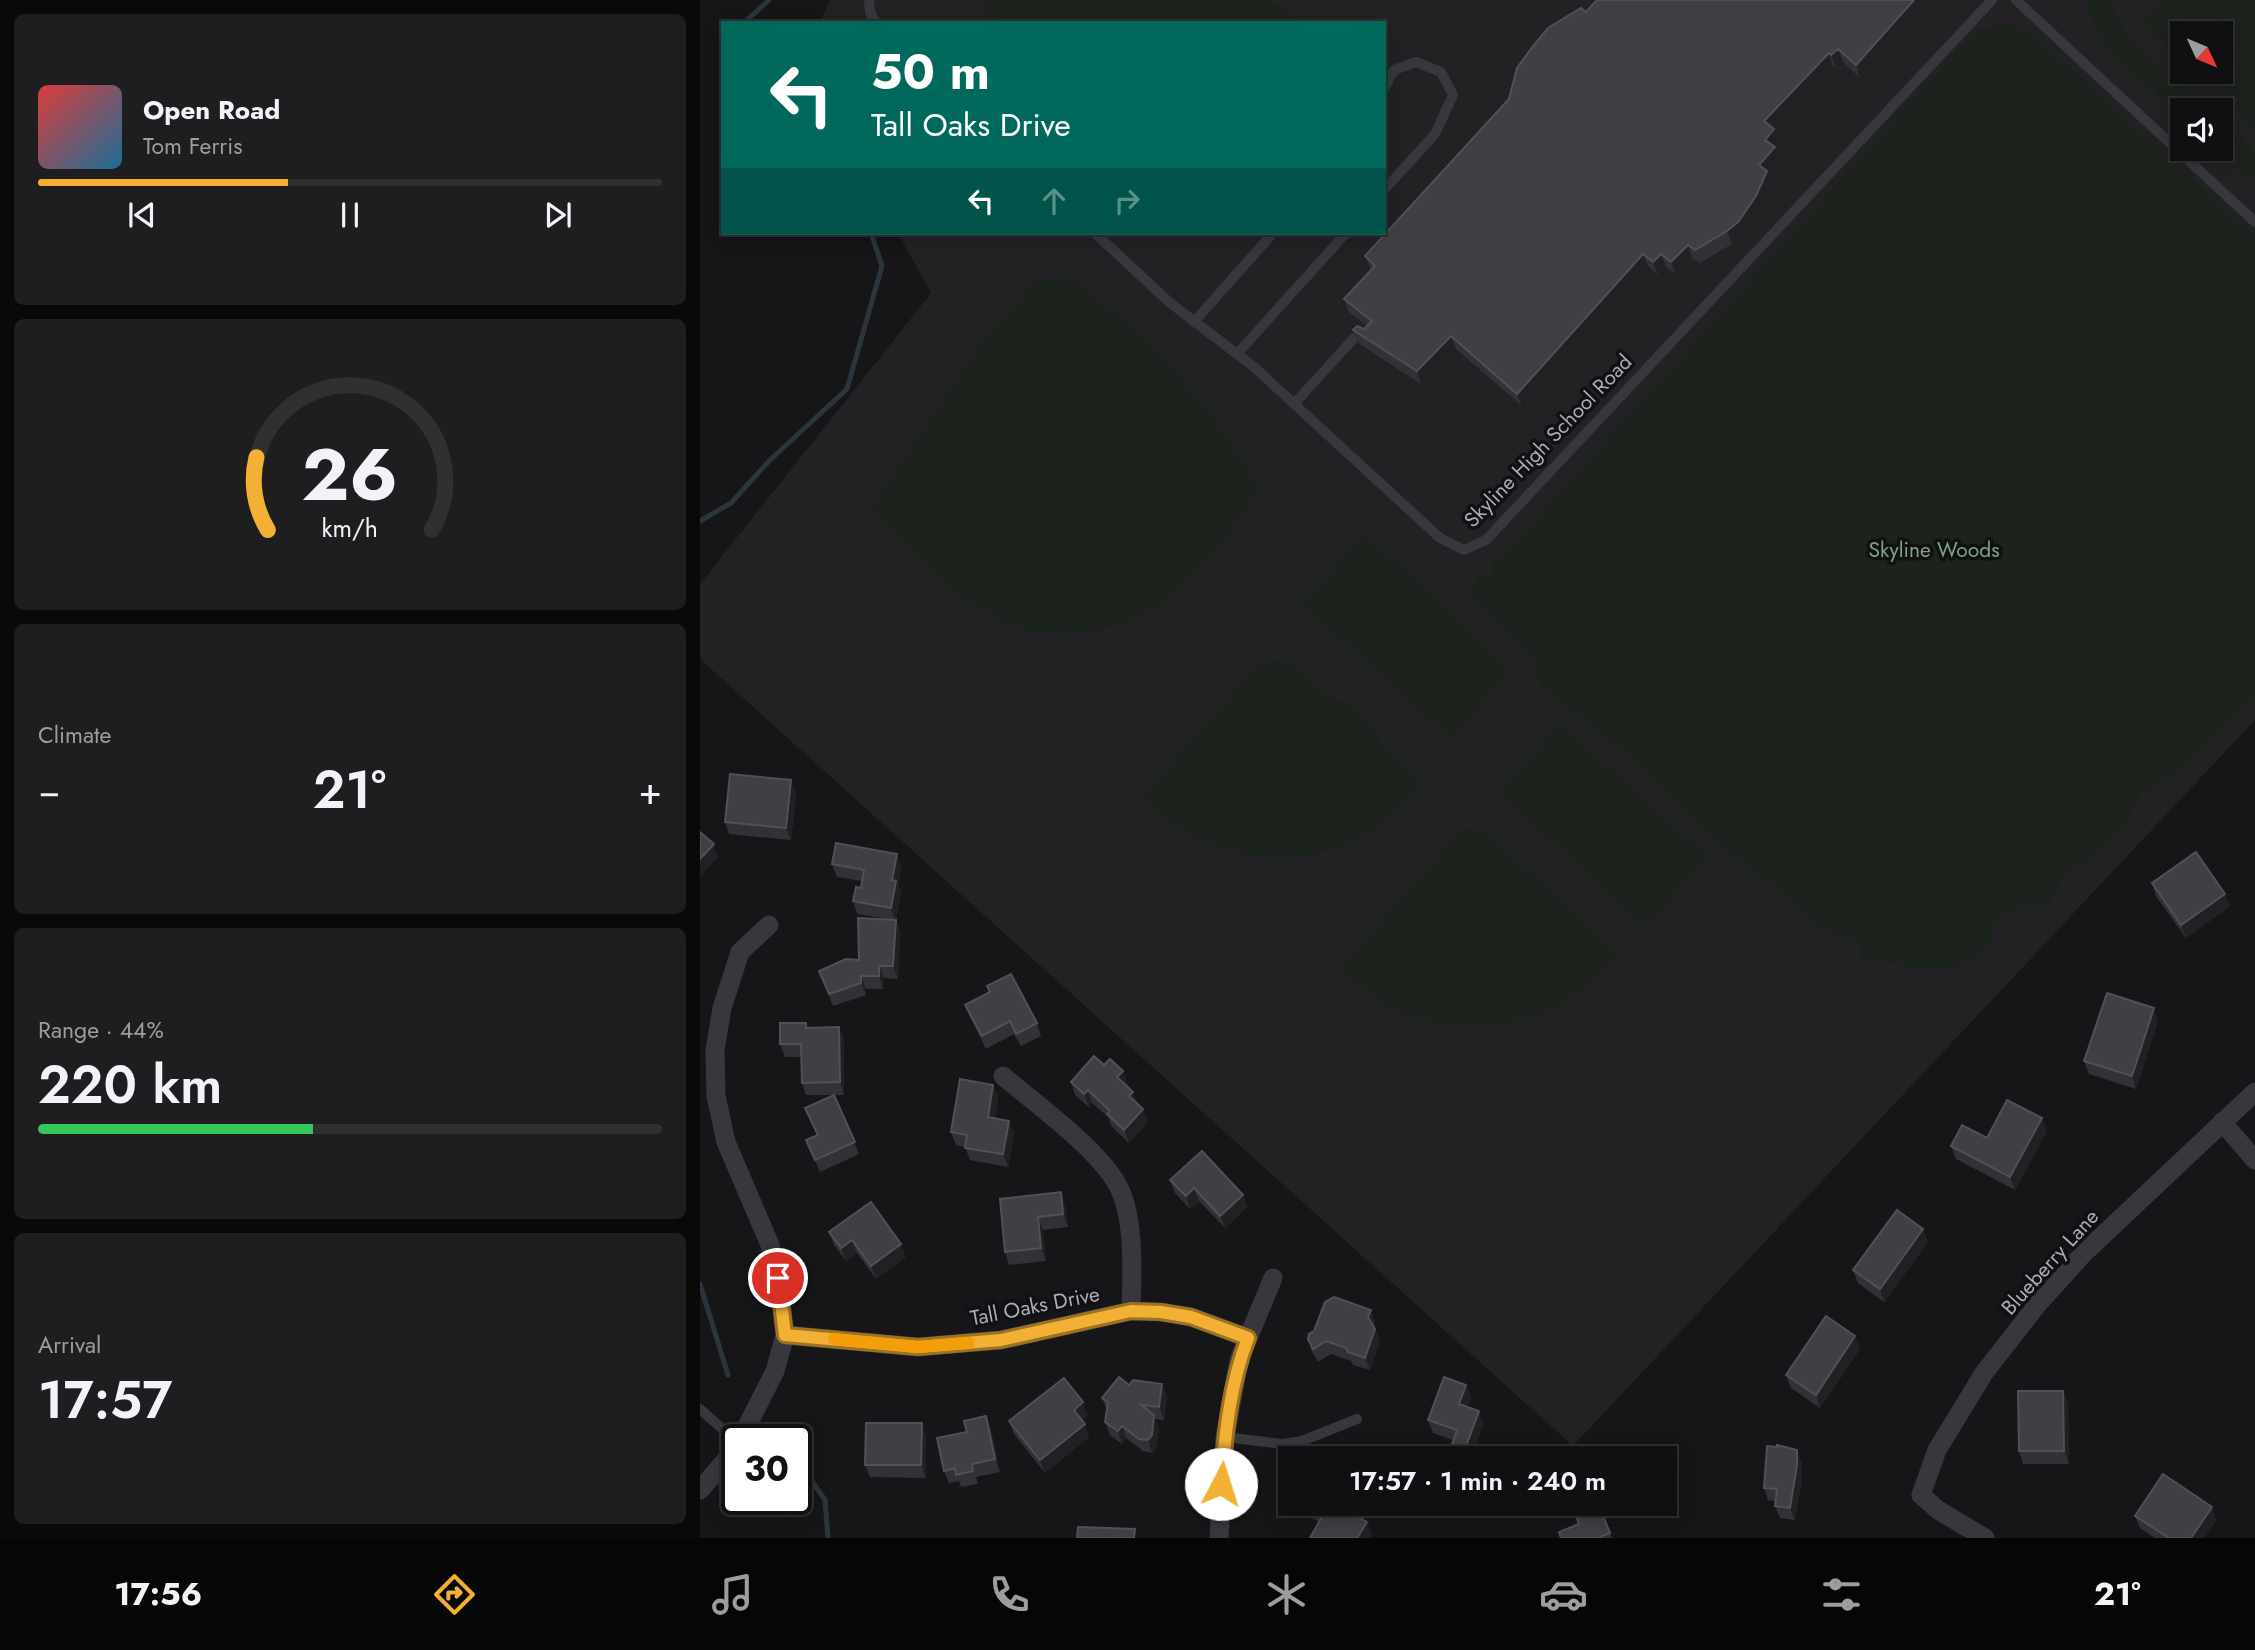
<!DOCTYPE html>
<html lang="en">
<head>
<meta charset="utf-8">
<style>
  :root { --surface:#101012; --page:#1e1e20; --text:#f1f3f6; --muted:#9c9d9f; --line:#303032; --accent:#f2b134 }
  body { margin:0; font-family:Jost,sans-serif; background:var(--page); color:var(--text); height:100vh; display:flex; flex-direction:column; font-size:26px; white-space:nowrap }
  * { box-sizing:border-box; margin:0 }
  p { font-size:23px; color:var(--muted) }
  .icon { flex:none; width:38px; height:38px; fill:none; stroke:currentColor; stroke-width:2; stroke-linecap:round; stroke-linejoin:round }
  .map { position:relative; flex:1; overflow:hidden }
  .panel { display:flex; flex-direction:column; gap:14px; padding:14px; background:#09090a; width:700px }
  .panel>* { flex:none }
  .hud { position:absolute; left:21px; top:21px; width:665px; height:214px; border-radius:0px; box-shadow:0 4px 18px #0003,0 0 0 2px var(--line); background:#00695c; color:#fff; overflow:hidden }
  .needle { width:46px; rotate:134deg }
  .tools { position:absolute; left:1470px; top:21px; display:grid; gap:14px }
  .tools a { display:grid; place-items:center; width:63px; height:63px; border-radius:0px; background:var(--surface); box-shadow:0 4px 18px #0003,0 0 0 2px var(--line); font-size:35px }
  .speed { position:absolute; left:21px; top:1424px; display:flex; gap:14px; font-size:35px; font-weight:700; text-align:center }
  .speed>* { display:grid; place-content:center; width:91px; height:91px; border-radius:50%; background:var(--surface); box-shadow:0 4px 18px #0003,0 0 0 2px var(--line); line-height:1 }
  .speed .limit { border:4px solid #111; border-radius:10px; background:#fff; color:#111 }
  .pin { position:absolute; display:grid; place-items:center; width:60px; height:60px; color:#fff; margin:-30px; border:4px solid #fff; border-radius:50%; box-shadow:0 2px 7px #0007 }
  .me { position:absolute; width:77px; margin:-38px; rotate:5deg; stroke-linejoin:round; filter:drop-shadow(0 0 5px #0008) }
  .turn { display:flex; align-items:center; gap:24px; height:147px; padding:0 35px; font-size:32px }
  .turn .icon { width:91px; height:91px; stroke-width:2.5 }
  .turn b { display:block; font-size:49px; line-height:60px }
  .lanes { display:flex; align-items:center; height:66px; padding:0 35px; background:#0003; justify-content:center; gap:35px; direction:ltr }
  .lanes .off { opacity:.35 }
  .big { font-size:52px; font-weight:600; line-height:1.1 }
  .panel .card { flex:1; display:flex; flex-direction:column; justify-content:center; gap:10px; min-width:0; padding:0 24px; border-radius:10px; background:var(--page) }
  .panel .dial { align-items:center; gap:0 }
  .dial svg { height:182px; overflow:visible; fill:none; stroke:var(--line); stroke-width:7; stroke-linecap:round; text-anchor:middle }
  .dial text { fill:var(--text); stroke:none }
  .song { display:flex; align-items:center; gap:21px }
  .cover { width:84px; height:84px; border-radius:10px; background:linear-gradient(135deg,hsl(0 70% 55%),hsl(200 70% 35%)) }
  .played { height:7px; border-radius:4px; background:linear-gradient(90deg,var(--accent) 40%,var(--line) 40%) }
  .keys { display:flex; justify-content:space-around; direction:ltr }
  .heat { display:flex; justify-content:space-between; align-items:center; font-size:38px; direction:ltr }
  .charge { height:10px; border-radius:5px; background:linear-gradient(90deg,#34c759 44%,var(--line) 0) }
  .trip { position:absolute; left:578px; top:1446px; width:399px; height:70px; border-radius:0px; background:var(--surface); box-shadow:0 4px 18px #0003,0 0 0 2px var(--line); font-weight:600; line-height:70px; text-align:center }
  .tab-bar { display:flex; height:112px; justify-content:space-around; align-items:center; background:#060607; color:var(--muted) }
  .tab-bar .icon { width:49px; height:49px }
  .tab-bar .current { color:var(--accent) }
  .tab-bar b { font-size:32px; color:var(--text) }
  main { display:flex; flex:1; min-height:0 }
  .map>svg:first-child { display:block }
</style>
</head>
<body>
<main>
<section class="panel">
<div class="card">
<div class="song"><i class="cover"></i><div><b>Open Road</b><p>Tom Ferris</p></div></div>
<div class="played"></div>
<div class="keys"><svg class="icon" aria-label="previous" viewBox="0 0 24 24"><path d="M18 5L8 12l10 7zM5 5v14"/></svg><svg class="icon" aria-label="pause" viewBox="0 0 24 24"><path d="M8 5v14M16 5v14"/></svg><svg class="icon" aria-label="next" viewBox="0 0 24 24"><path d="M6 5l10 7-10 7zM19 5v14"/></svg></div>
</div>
<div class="card dial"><svg viewBox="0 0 100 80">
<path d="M14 69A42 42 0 1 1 86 69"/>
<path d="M14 69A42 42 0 0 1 9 37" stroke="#f2b134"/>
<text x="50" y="56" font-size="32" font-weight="700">26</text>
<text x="50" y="72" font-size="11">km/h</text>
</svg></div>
<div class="card"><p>Climate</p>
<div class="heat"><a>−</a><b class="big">21°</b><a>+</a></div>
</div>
<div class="card"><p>Range · 44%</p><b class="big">220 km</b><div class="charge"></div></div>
<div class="card"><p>Arrival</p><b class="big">17:57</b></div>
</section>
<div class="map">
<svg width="1555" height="1538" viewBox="0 0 1555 1538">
  <rect width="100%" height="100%" fill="#161618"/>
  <path fill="#222225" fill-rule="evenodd" d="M130 0H1555V720L873 1446 0 659V584L231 293 198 233H684V23H119ZM1482 33H1521V72H1482ZM1482 110H1521V149H1482Z"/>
  <g fill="#1c231d">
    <path d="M278 0H572L597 23H303Z"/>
    <path d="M1387 0H1411C1424 46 1475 79 1509 110H1482V118C1446 84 1396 52 1387 0Z"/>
    <path d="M1461 0H1555V127L1495 72H1521V33H1482V60L1441 23Z"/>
    <path d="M1306 25 1327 29 1555 236V696L1505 748 1453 790 1442 791 1424 827 1407 846 1365 874 1349 907 1324 905 1291 925 1292 942 1262 965 1227 969 1159 958 1162 944 1125 931 1081 890 1051 870 1015 840 937 762 841 686 833 657 823 645 772 596 777 578 793 574 790 564 808 550 830 526 1276 30Z"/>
    <path d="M1521 121 1555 152V184L1517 149H1521Z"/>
    <path d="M371 277 438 333 504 404 561 488 515 552 467 600 420 626 367 635 320 629 265 602 171 509 283 341 336 281Z"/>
    <path d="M666 534 813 671 750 738 601 603Z"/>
    <path d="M586 659 631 699 644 700 673 728 680 741 723 784C672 844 601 876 523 849 492 839 464 822 442 798L561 662Z"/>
    <path d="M861 724 1008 857 946 927 798 792Z"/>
    <path d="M780 827 917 952C869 1026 761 1047 686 1005 669 995 654 981 641 967L757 835 765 828Z"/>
  </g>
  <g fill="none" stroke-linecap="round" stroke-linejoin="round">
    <g stroke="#2c353c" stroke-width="5">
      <path d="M47 23 48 19 69 0"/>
      <path d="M0 521 31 503 69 461 147 389 182 266 171 233"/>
      <path d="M0 1284 28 1375"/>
      <path d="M81 1436 84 1440"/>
      <path d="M96 1458 125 1500 128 1538"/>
    </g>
    <g stroke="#37383d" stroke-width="10">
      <path d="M169 0 170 12 176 23"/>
      <path d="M1316 0 1555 222"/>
      <path d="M684 89 694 70 716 62 741 72 753 95 735 134 684 190"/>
      <path d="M395 233 469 302 554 367 740 538 764 550 786 540 1292 0"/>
      <path d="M494 322 573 233"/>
      <path d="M537 354 646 233"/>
      <path d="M594 404 654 338"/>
      <path d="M0 1409 37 1442"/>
      <path d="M525 1437 583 1444 602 1441 657 1419"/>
    </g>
    <g stroke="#37383d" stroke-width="19">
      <path d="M303 1076C337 1105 390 1143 414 1179 436 1210 432 1275 431 1311"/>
      <path d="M1522 1122 1555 1160"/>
      <path d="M85 1335 218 1347 301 1340 431 1311 461 1312 491 1317 548 1338"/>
      <path d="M40 1440 75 1371 85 1335 78 1278 70 1245 26 1142 16 1096 15 1050 22 1008 40 952 69 925"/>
      <path d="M0 1490 37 1447"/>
      <path d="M519 1538 525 1437 539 1360 573 1278"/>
      <path d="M1285 1538 1238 1510 1221 1495 1237 1450 1284 1373 1337 1305 1384 1253 1555 1092"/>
    </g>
  </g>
  <g fill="#323236">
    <path d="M897 0H1221L1223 7 1160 78 1143 62 1136 67 1133 66 1074 129 1079 142 1075 147 1080 160 1067 174 1071 184 1061 208 1042 235 1032 244 1000 263 992 258 976 274 966 267 958 275 948 266 822 406 756 349 721 384 658 343 653 330 664 329 667 326 649 312 644 299 671 270 665 256 809 99Z"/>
    <path d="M96 793 91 840 29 834 25 822Z"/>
    <path d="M132 864 201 867 198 885 201 894 196 920 200 932 198 979 184 978 183 989H166V995L133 1006 119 971 159 960 187 919 157 914 153 901 161 888 162 881 137 877Z"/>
    <path d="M1452 883 1530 906 1486 938 1456 896Z"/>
    <path d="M287 986 337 1023 341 1036 321 1046 314 1034 286 1049 270 1017 265 1005 289 992Z"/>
    <path d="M1454 1008 1458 1021 1436 1089 1389 1074 1384 1061Z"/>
    <path d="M106 1023 108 1028 139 1027 144 1040V1095H134L159 1154 120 1172 106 1140 117 1136 105 1108 134 1095H106L102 1083 101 1057H85L80 1044Z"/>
    <path d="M371 1082 428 1084 426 1085 438 1104 443 1109 448 1122 429 1143 412 1127 408 1117 392 1103 389 1107 375 1095Z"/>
    <path d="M293 1085 298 1097 295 1118 309 1121 314 1133 308 1167 270 1160 265 1147 256 1145 251 1132Z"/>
    <path d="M1347 1131 1315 1190 1256 1159 1251 1146 1287 1138Z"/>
    <path d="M470 1180 543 1195 547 1207 525 1228 499 1201 490 1209 475 1193Z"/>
    <path d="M361 1192 365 1205 368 1227 343 1230 346 1261 309 1265 305 1252Z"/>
    <path d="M129 1232 206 1257 176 1279 157 1253 146 1261 134 1245Z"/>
    <path d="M1228 1242 1184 1302 1158 1283 1153 1270Z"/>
    <path d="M675 1322 674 1327 680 1341 670 1370 653 1365 651 1361 631 1354 618 1362 612 1352 608 1339Z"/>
    <path d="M1160 1349 1120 1408 1091 1388 1086 1375Z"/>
    <path d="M429 1385 467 1396 464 1420 455 1419 459 1428 456 1448 452 1453 443 1451 426 1438 422 1444 410 1435 405 1422 407 1411 402 1398Z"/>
    <path d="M766 1385 771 1398 767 1407 783 1424 771 1458H759L756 1457 752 1444 753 1440 733 1433 728 1420Z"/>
    <path d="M1363 1391 1368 1403 1369 1464H1323L1319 1451Z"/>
    <path d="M388 1415 382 1420 389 1437 345 1473 314 1434 309 1421Z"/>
    <path d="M286 1416 291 1429 300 1472 276 1477 278 1484 261 1487 259 1481 249 1483 244 1471 267 1432Z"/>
    <path d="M226 1436V1478L170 1477 165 1465Z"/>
    <path d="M1102 1463V1478L1095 1520 1080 1518 1075 1506V1501L1068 1500 1064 1488Z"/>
    <path d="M898 1503 912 1538H861L878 1524Z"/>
    <path d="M607 1505 667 1522 672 1535 619 1522 612 1518Z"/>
    <path d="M1512 1507 1516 1520 1504 1538H1455L1440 1528 1435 1516Z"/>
  </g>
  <g fill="#212124">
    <path d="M1214 0H1221L1223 7 1160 78 1156 65Z"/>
    <path d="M1138 49 1143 62 1136 67 1131 55Z"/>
    <path d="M1129 53 1133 66 1069 134 1064 121Z"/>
    <path d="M1074 129 1079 142 1070 152 1065 140Z"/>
    <path d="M1075 147 1080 160 1067 174 1071 184 1061 208 1042 235 1032 244 1027 231 1059 165Z"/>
    <path d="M988 245 992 258 976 274 971 262Z"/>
    <path d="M943 254 948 266 822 406 817 394Z"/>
    <path d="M961 254 966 267 958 275 953 262Z"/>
    <path d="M751 336 756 349 721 384 717 371Z"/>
    <path d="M91 780 96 793 91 840 86 828Z"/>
    <path d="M14 844 18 857 0 877V859Z"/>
    <path d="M197 854 201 867 198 885 201 894 196 920 200 932 198 979 193 966 195 921 191 908 192 880Z"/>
    <path d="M1525 894 1530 906 1486 938 1481 925Z"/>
    <path d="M179 966 184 978 183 989 179 976Z"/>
    <path d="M161 976 166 989V995L161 983Z"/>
    <path d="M1454 1008 1458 1021 1436 1089 1432 1076Z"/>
    <path d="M139 1027 144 1040V1095L140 1082Z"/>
    <path d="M423 1071 428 1084 422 1090 417 1077Z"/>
    <path d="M293 1085 298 1097 293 1130 288 1117Z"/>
    <path d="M388 1090 392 1103 389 1107 384 1094Z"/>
    <path d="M433 1092 438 1104 429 1096Z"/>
    <path d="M443 1109 448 1122 429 1143 424 1130Z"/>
    <path d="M1342 1118 1347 1131 1315 1190 1310 1177Z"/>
    <path d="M309 1121 314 1133 308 1167 303 1154Z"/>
    <path d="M494 1188 499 1201 490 1209 486 1196Z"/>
    <path d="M361 1192 365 1205 368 1227 363 1214Z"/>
    <path d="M543 1195 547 1207 525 1228 520 1216Z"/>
    <path d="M338 1217 343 1230 346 1261 341 1248Z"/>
    <path d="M1223 1229 1228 1242 1184 1302 1180 1289Z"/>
    <path d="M152 1240 157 1253 146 1261 141 1248Z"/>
    <path d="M201 1244 206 1257 176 1279 171 1266Z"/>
    <path d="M671 1310 675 1322 673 1330 668 1317Z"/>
    <path d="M675 1329 680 1341 670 1370 665 1358Z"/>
    <path d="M1155 1336 1160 1349 1120 1408 1116 1395Z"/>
    <path d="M462 1384 467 1396 464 1420 459 1407Z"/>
    <path d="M766 1385 771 1398 764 1417 759 1404Z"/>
    <path d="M1363 1391 1368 1403 1369 1464 1364 1451Z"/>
    <path d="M383 1402 388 1415 378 1423 374 1410Z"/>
    <path d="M779 1411 783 1424 771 1458H768L765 1449Z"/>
    <path d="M454 1415 459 1428 456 1448 452 1453 448 1440Z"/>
    <path d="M286 1416 291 1429 300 1472 295 1459Z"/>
    <path d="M222 1423 226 1436V1478L221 1465Z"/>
    <path d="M385 1424 389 1437 345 1473 340 1460Z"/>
    <path d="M422 1426 426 1438 422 1444 418 1431Z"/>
    <path d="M1097 1450 1102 1463V1478L1095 1520 1090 1508Z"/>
    <path d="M1512 1507 1516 1520 1504 1538H1491Z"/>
    <path d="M667 1522 672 1535 670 1538H657Z"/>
  </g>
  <g fill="#3f3f44" stroke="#4f5156" stroke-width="2">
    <path d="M897 0H1214L1156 65 1138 49 1131 55 1129 53 1064 121 1074 129 1065 140 1075 147 1059 165 1067 171 1056 196 1038 222 1027 231 995 250 988 245 971 262 961 254 953 262 943 254 817 394 751 336 717 371 653 330 657 326 664 329 672 321 644 299 675 266 665 256 809 99 817 68 833 46 848 28 881 8 886 12Z"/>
    <path d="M30 774 91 780 86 828 25 822Z"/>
    <path d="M0 832 14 844 0 859Z"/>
    <path d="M136 843 197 854 192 880 196 881 191 908 153 901 156 887 161 888 164 870 132 864Z"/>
    <path d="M1496 852 1525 894 1481 925 1452 883Z"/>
    <path d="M158 918 196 920 193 966H179V976H161V983L129 994 119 971 146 959 159 960Z"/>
    <path d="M311 974 337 1023 316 1034 310 1021 282 1036 265 1005 290 992 287 986Z"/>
    <path d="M1407 993 1454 1008 1432 1076 1384 1061Z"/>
    <path d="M80 1023H106V1028L139 1027 140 1082 102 1083 101 1044H80Z"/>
    <path d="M394 1056 404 1065 410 1059 423 1071 417 1077 433 1092 429 1096 443 1109 424 1130 407 1114 410 1111 388 1090 384 1094 371 1082Z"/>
    <path d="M260 1079 293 1085 288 1117 309 1121 303 1154 265 1148 267 1135 251 1132Z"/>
    <path d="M134 1095 155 1142 115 1160 106 1140 118 1135 105 1108Z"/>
    <path d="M1307 1100 1342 1118 1310 1177 1251 1146 1262 1125 1287 1138Z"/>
    <path d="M502 1151 543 1195 520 1216 494 1188 486 1196 470 1180Z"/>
    <path d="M361 1192 363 1214 338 1217 341 1248 305 1252 300 1199Z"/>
    <path d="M171 1202 201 1244 171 1266 152 1240 141 1248 129 1232Z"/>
    <path d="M1197 1210 1223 1229 1180 1289 1153 1270Z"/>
    <path d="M634 1297 671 1310 668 1317 675 1329 665 1358 648 1352 646 1348 626 1341 613 1349 608 1339 609 1334 614 1331 625 1302Z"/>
    <path d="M1126 1316 1155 1336 1116 1395 1086 1375Z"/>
    <path d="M419 1377 429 1385 433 1380 462 1384 459 1407 441 1405 454 1415 452 1435 448 1440 439 1439 422 1426 418 1431 405 1422 408 1402 402 1398Z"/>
    <path d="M744 1377 766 1385 759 1404 779 1411 765 1449 752 1444 757 1430 728 1420Z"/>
    <path d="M364 1378 383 1402 374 1410 385 1424 340 1460 309 1421Z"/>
    <path d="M1318 1391H1363L1364 1451H1319Z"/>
    <path d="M286 1416 295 1459 272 1464 273 1471 256 1475 255 1468 244 1471 237 1438 267 1432 264 1421Z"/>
    <path d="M166 1423H222L221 1465H165Z"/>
    <path d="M1077 1445 1097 1450V1465L1090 1508 1075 1506 1077 1489 1064 1488 1067 1446 1077 1447Z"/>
    <path d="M1463 1474 1512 1507 1491 1538H1469L1435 1516Z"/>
    <path d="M609 1503H636L667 1522 657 1538H610L623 1515 607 1505Z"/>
    <path d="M878 1503H898L910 1533 898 1538H861L859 1532 879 1524 872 1506Z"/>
    <path d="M378 1527 435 1529 434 1538H377Z"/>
  </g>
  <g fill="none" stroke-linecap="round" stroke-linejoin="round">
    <defs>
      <path id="route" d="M78 1278 85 1335 218 1347 301 1340 431 1311 461 1312 491 1317 548 1338C530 1384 525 1435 521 1484"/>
    </defs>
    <use href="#route" stroke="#9d7322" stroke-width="18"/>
    <use href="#route" stroke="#f2b134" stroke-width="12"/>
    <path stroke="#f59e0b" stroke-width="12" d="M134 1339 218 1347 269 1343"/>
  </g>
  <g text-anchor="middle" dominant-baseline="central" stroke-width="7" stroke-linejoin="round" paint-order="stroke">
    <g font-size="21" fill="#a8adb8" stroke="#111113">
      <text transform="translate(848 441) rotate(-46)">Skyline High School Road</text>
      <text transform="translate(1350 1262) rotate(-48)">Blueberry Lane</text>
      <text transform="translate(335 1306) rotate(-11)">Tall Oaks Drive</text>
    </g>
    <g font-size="21" fill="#7fa381" stroke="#111113">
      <text x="1234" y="550">Skyline Woods</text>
    </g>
  </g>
</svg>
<div class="tools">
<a><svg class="needle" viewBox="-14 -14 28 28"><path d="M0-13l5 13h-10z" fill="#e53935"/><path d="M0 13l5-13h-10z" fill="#9c9d9f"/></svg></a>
<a><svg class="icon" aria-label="sound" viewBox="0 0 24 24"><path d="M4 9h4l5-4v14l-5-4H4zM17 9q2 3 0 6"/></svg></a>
</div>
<div class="speed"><div class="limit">30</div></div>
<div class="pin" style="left:78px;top:1278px;background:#d93025"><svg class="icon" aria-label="arrive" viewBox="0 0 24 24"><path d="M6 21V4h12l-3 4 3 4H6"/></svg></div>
<svg class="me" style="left:521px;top:1484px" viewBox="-20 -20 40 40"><circle r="19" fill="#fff"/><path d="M0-13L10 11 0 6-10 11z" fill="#f2b134"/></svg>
<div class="trip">17:57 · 1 min · 240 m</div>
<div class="hud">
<div class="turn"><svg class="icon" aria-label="left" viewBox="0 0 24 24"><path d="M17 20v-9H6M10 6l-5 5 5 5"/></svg><div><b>50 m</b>Tall Oaks Drive</div></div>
<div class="lanes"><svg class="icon" aria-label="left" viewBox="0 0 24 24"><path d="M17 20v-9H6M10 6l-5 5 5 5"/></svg><svg class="icon off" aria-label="ahead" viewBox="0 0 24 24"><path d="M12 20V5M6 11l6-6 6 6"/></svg><svg class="icon off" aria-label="right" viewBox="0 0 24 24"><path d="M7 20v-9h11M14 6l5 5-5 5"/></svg></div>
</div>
</div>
</main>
<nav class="tab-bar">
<b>17:56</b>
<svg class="icon current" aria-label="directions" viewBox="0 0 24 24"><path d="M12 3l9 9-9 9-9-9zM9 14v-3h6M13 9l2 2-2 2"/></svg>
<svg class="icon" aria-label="music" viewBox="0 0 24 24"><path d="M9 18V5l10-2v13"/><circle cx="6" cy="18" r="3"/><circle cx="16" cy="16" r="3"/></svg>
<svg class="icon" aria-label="phone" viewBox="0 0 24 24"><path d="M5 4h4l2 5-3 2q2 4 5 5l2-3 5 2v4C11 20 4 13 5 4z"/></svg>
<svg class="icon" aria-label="climate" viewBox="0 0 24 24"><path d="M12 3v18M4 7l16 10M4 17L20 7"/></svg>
<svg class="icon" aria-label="car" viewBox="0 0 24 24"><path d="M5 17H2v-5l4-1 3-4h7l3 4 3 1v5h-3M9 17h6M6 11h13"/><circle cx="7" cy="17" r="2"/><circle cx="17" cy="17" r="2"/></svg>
<svg class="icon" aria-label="filters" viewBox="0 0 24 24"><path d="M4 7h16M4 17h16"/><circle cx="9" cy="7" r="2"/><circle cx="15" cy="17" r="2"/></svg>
<b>21°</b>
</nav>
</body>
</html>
